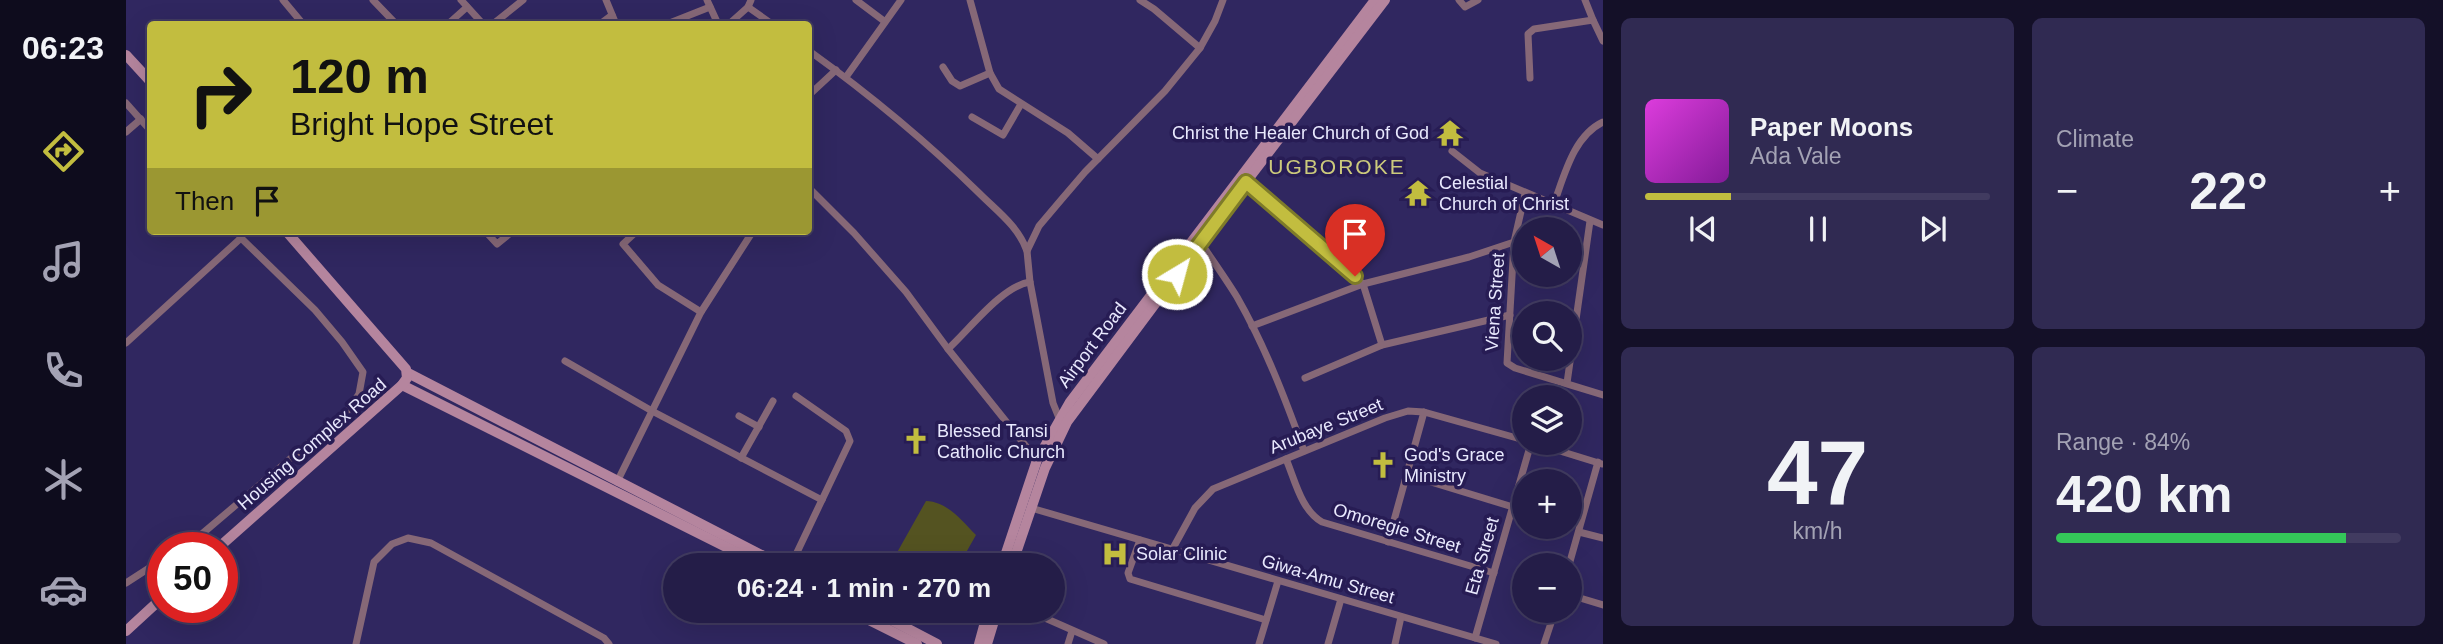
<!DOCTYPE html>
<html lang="en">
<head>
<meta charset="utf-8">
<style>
  :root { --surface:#241d48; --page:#302a52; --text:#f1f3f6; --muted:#a3a2b4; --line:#413b60; --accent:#c2bd3f }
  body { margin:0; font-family:Helvetica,sans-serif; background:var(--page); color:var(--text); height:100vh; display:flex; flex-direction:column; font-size:26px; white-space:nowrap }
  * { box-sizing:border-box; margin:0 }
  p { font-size:23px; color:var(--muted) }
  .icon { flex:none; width:38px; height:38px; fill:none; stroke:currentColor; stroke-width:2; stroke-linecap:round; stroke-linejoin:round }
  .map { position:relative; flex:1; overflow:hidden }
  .side { display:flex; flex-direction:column; gap:18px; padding:18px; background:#141028; width:840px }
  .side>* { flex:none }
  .guide { position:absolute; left:21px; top:21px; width:665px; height:214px; border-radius:7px; box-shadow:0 7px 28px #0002,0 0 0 2px var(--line); background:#c2bd3f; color:#111; overflow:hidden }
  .needle { width:46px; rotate:321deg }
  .fabs { position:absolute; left:1386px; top:217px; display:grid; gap:14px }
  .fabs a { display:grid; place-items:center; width:70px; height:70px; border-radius:50%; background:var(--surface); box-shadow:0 7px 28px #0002,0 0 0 2px var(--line); font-size:35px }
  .speed { position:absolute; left:21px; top:532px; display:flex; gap:14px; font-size:35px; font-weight:700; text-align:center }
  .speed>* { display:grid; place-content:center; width:91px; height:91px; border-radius:50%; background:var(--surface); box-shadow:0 7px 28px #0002,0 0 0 2px var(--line); line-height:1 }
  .speed .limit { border:10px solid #d22; background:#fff; color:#111 }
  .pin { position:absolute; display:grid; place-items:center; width:60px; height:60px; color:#fff; margin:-72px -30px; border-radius:50% 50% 50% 0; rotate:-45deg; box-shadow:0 0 7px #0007 }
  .pin .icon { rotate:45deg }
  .me { position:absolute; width:77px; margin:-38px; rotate:37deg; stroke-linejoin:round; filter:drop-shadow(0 0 5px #0008) }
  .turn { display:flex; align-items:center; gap:24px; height:147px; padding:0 28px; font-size:32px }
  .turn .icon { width:91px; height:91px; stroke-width:2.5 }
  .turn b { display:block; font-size:49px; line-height:60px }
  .then { display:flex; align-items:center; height:66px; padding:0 28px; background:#0003; gap:14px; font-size:26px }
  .big { font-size:52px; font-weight:800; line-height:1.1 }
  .side .tile { flex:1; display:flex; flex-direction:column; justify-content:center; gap:10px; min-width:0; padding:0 24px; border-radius:10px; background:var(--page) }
  .side .dial { align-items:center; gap:0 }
  .dial b { font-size:91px; line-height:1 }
  .song { display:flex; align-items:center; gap:21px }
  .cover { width:84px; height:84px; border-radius:10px; background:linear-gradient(135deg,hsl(300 70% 55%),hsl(290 70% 35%)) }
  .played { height:7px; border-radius:4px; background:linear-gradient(90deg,var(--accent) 25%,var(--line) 25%) }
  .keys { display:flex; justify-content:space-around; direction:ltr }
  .heat { display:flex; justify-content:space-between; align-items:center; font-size:38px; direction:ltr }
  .charge { height:10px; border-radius:5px; background:linear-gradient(90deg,#34c759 84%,var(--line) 0) }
  .side .tiles { flex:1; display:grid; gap:18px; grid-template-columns:repeat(2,1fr) }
  .trip { position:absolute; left:537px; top:553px; width:402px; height:70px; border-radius:35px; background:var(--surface); box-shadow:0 7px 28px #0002,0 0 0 2px var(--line); font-weight:800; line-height:70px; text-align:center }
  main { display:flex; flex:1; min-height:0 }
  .tab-bar { display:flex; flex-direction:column; width:126px; justify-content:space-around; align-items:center; background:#0e0c1d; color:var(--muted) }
  .tab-bar .icon { width:49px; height:49px }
  .tab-bar .current { color:var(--accent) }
  .tab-bar b { font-size:32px; color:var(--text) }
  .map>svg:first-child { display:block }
</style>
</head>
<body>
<main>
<nav class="tab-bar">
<b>06:23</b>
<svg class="icon current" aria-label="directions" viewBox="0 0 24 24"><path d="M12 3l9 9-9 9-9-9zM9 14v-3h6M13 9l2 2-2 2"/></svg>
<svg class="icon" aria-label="music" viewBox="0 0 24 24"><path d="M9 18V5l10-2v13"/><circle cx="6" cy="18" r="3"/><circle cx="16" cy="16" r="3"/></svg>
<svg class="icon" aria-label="phone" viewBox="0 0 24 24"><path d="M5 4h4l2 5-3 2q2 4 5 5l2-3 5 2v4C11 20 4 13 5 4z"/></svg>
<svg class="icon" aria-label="climate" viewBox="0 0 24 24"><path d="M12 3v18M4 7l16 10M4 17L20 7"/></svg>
<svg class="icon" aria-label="car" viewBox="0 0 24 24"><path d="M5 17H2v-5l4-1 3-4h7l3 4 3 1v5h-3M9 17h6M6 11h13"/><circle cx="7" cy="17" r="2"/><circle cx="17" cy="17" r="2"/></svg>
</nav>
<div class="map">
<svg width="1477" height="644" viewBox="0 0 1477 644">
  <rect width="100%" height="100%" fill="#302760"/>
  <path fill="#545321" d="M800 501C822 502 835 520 850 535L833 565H764Z"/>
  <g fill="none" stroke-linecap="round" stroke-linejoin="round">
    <g stroke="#866877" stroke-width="7">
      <path d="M157 0 177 24"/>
      <path d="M247 0 270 24"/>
      <path d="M335 0 357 24"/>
      <path d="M480 0 490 24"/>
      <path d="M581 0 592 24"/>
      <path d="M730 0 758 21"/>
      <path d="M844 0 864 73 873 89 942 133 972 159"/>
      <path d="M1014 0 1028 9 1074 48"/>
      <path d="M1333 0 1339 7 1352 0"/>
      <path d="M1459 0 1467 20"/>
      <path d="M622 7 646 24"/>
      <path d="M322 24 341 7"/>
      <path d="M367 24 397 0"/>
      <path d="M474 24 486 15"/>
      <path d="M541 24 584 7"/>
      <path d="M603 24 622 7 625 0"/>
      <path d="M682 50C743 94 800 141 853 193 872 212 892 226 901 251"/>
      <path d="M817 67 826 81 834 86 864 73"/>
      <path d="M720 77 775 0"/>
      <path d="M1404 78 1402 34 1408 29 1467 20 1477 41"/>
      <path d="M682 96 710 70"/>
      <path d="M0 103 24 130"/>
      <path d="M846 117 877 135 895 104"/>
      <path d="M0 132 15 119"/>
      <path d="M1326 151 1354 173 1477 225"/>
      <path d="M1120 182 1237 284 1343 257 1388 242 1399 194"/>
      <path d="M682 187 728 233 780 292 822 349 911 460"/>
      <path d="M1427 206C1438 177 1447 136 1477 122"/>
      <path d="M359 231 371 244 387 231"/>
      <path d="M511 231 497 244 532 285 575 312"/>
      <path d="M1388 242 1381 363 1389 368 1477 395"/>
      <path d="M1075 243C1087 261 1100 279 1111 297 1139 346 1159 398 1178 451"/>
      <path d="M1126 326 1237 284 1256 345"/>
      <path d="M0 343 115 238"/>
      <path d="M822 349C843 330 876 286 904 282"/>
      <path d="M439 361 526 411 696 500"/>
      <path d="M1179 378 1256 345 1384 315"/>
      <path d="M1441 383 1464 221"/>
      <path d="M613 416 633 427"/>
      <path d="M933 418 927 403 904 282 901 251 913 226 935 200 959 172 1039 91 1074 48 1089 21 1097 0"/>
      <path d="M1408 443 1476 464"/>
      <path d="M615 458 647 401"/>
      <path d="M1160 459C1169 480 1175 510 1196 522L1368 573"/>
      <path d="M1282 475 1387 507"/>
      <path d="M491 482 575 312 627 231"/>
      <path d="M905 508 1370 644"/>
      <path d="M1453 532 1477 538"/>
      <path d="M1014 540 1002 573 1004 579 1140 620"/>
      <path d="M1262 542 1298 412"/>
      <path d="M54 548 77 533 223 409 233 394 237 372 216 342 189 310 115 238 111 231"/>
      <path d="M1046 550 1069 508 1087 489 1259 418 1282 411 1298 412 1398 440"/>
      <path d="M665 565 724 441 720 431 670 396"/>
      <path d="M1443 565 1472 462"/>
      <path d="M0 583 37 559"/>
      <path d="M1444 595 1477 605"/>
      <path d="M903 611 978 644"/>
      <path d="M1349 638 1405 443"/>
      <path d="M230 644 248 562 266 544 282 538 305 543 478 638 483 644"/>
      <path d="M942 644 946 631"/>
      <path d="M1133 644 1152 581"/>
      <path d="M1202 644 1215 599"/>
      <path d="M1269 644 1275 617"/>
      <path d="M1418 644 1429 611"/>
    </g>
    <g stroke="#b5859e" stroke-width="10">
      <path d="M0 55 24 81"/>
      <path d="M282 373 655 565"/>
      <path d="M276 385 636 565"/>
      <path d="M92 548 276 385 281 378 280 369 160 231"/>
      <path d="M876 565 911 460 944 402 1249 0"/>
      <path d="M886 565 919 468 941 422 1120 182 1259 0"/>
      <path d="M725 611 791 644"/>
      <path d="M748 611 811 644"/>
      <path d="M0 631 37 597"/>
      <path d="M853 644 862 611"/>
      <path d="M861 644 871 611"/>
    </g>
  </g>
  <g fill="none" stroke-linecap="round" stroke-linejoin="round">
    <defs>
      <path id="route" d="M1051 274 1120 182 1229 276"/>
    </defs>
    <use href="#route" stroke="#7e7b29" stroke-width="18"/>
    <use href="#route" stroke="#c2bd3f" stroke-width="12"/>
  </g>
  <defs>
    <symbol id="temple-bare" viewBox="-9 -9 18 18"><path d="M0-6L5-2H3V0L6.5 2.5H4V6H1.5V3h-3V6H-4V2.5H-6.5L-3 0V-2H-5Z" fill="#c2bd3f" stroke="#271c54" stroke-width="2.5" paint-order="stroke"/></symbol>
    <symbol id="church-bare" viewBox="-9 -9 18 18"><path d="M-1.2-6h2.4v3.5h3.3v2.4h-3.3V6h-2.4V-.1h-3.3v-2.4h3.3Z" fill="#c2bd3f" stroke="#271c54" stroke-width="2.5" paint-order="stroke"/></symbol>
    <symbol id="hospital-bare" viewBox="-9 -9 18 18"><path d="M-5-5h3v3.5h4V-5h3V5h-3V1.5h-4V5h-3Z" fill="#c2bd3f" stroke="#271c54" stroke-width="2.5" paint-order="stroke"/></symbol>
  </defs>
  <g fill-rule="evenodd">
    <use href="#temple-bare" x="1305" y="114" width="38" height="38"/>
    <use href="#temple-bare" x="1273" y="174" width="38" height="38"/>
    <use href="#church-bare" x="771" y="422" width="38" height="38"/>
    <use href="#church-bare" x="1238" y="446" width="38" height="38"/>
    <use href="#hospital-bare" x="970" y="535" width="38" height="38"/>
  </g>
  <g text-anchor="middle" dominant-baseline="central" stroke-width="7" stroke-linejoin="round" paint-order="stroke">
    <g font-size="18" fill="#e9e9fe" stroke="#271c54" text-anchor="start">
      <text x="1303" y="133" text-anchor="end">Christ the Healer Church of God</text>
      <text x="1313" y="183">Celestial<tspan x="1313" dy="21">Church of Christ</tspan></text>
      <text x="811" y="431">Blessed Tansi<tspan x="811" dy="21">Catholic Church</tspan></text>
      <text x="1278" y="455">God's Grace<tspan x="1278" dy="21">Ministry</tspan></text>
      <text x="1010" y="554">Solar Clinic</text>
    </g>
    <g font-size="18" fill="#e9e9fe" stroke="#271c54">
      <text transform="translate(1369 302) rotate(-86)">Viena Street</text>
      <text transform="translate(966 345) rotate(-53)">Airport Road</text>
      <text transform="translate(1200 426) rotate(-22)">Arubaye Street</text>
      <text transform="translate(186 444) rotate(-41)">Housing Complex Road</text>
      <text transform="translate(1271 528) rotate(17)">Omoregie Street</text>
      <text transform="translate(1356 556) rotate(-74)">Eta Street</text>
      <text transform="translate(1202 579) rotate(16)">Giwa-Amu Street</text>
    </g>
    <g font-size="21" letter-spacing="2" fill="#ccca7c" stroke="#271c54">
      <text x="1211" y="166">UGBOROKE</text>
    </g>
  </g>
</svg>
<div class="fabs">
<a><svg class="needle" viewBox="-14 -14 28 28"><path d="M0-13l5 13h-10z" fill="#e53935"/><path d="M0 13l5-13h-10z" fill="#a3a2b4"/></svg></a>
<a><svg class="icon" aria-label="search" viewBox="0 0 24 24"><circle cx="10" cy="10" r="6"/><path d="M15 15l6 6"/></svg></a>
<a><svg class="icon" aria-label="layers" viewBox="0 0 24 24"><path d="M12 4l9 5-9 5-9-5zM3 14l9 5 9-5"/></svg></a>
<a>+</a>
<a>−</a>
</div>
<div class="speed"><div class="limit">50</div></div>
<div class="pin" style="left:1229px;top:276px;background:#d93025"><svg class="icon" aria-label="arrive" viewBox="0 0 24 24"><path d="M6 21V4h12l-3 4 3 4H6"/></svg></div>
<svg class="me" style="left:1051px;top:274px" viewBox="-20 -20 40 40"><circle r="17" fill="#c2bd3f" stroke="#fff" stroke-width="3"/><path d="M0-11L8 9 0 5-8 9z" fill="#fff"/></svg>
<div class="trip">06:24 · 1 min · 270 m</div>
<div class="guide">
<div class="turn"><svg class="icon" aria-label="right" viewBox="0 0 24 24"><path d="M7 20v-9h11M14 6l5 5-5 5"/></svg><div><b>120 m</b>Bright Hope Street</div></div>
<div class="then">Then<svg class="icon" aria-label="arrive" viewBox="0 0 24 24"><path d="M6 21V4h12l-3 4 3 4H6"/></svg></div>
</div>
</div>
<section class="side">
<div class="tiles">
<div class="tile">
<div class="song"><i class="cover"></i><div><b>Paper Moons</b><p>Ada Vale</p></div></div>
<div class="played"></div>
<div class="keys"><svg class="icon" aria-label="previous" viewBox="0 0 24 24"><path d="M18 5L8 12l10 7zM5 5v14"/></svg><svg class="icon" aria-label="pause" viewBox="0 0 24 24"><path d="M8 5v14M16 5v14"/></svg><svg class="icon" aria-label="next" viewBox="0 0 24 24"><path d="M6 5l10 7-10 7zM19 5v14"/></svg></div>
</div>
<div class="tile"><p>Climate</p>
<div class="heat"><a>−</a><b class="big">22°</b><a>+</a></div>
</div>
<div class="tile dial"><b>47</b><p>km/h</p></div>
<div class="tile"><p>Range · 84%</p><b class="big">420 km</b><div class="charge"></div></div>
</div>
</section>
</main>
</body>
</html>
